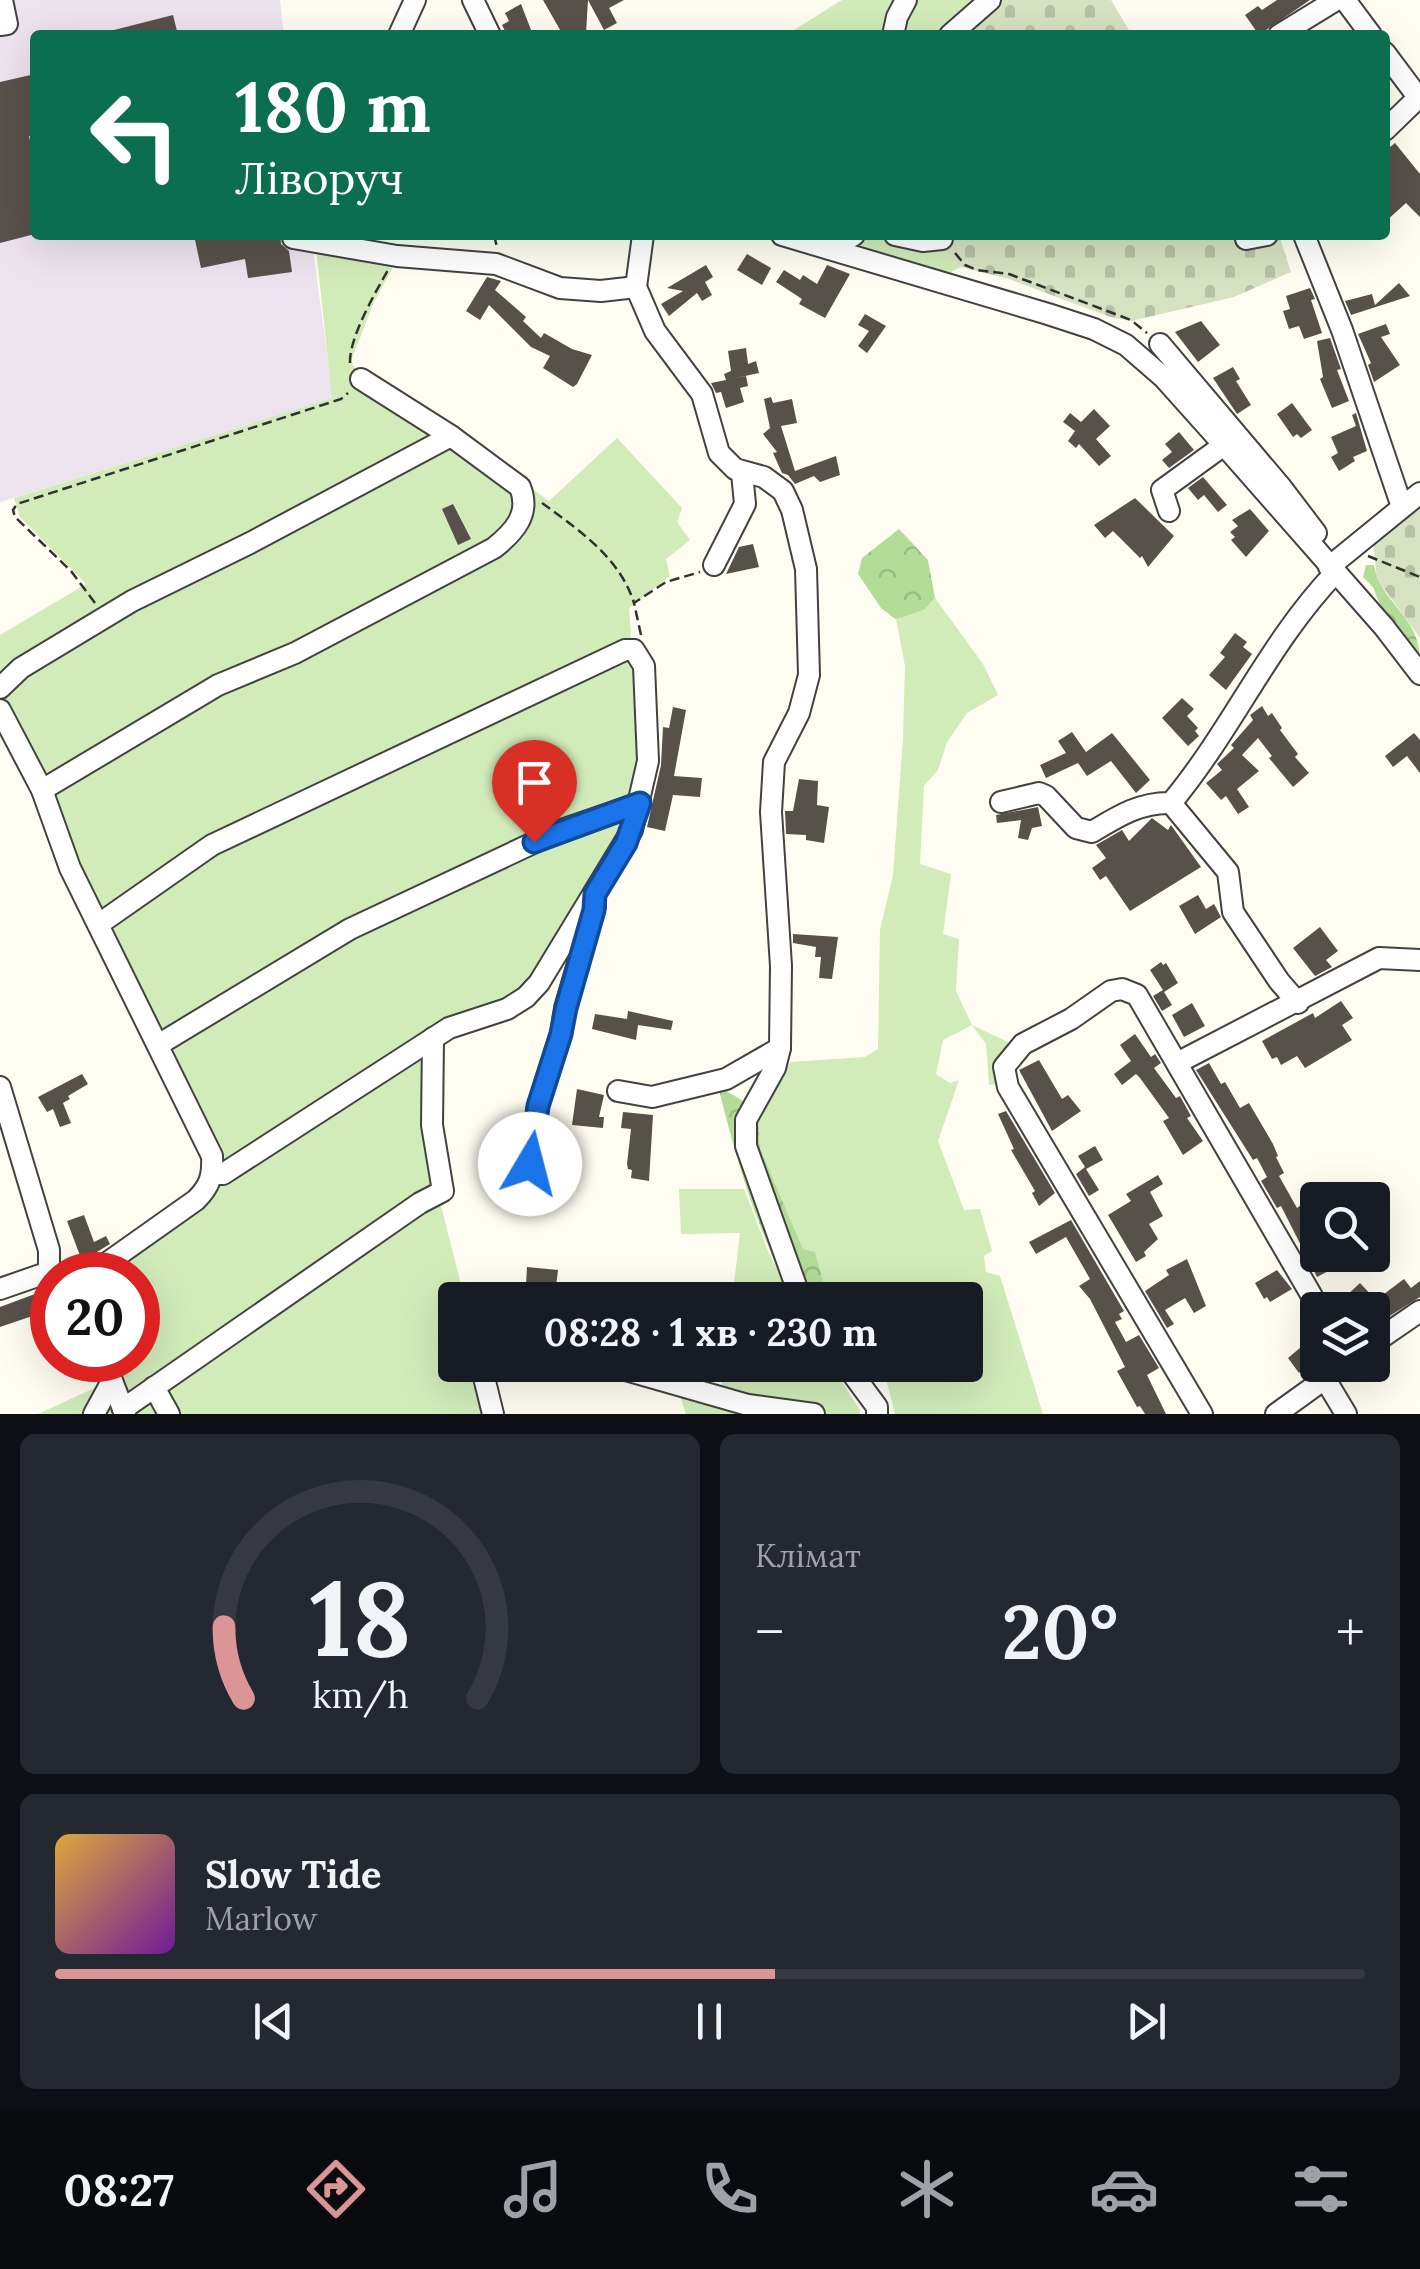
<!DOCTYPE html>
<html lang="uk">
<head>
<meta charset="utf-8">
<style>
  :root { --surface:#171b24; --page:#242831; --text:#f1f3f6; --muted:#9ea1a6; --line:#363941; --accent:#dc9597 }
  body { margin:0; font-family:Lora,serif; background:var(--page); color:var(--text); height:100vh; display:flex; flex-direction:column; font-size:38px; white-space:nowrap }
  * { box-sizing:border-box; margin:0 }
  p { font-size:32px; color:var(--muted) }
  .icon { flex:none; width:55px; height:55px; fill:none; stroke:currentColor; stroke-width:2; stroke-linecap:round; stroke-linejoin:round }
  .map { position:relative; height:1414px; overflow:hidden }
  .panel { display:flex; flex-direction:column; gap:20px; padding:20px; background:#0d0f14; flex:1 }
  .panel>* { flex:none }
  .top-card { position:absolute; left:30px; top:30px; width:1360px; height:210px; border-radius:10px; box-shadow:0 10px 40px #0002; background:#0b6e4f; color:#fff; overflow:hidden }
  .fabs { position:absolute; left:1300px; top:1182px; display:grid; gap:20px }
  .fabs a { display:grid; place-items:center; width:90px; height:90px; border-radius:10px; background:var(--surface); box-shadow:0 10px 40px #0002; font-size:50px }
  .speed { position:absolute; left:30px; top:1252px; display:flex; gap:20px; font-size:50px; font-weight:700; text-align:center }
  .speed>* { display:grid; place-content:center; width:130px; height:130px; border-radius:50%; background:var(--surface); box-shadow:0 10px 40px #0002; line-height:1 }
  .speed .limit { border:15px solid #d22; background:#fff; color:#111 }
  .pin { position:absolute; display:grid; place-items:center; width:85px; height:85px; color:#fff; margin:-102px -42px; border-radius:50% 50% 50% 0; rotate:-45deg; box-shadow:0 0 10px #0007 }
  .pin .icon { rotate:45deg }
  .me { position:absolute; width:110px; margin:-55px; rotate:8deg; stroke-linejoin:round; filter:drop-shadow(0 0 8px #0008) }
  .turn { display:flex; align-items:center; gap:35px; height:210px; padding:0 40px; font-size:45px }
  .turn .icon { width:130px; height:130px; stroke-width:2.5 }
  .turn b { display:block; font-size:70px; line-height:85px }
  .big { font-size:75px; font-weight:800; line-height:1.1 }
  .panel .tile { flex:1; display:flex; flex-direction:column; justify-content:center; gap:15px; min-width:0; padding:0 35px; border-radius:15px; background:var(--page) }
  .panel .dial { align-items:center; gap:0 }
  .dial svg { height:260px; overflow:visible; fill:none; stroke:var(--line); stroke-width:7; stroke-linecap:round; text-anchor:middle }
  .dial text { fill:var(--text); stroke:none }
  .song { display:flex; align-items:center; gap:30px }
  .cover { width:120px; height:120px; border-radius:15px; background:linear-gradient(135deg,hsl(40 70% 55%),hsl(280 70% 35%)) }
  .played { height:10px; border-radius:5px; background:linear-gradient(90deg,var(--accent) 55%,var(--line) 55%) }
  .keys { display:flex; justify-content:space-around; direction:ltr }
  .heat { display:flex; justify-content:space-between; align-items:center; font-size:55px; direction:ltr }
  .panel .tiles { flex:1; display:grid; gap:20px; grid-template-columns:1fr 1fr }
  .tile:last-child { grid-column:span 2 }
  .trip { position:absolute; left:438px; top:1282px; width:545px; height:100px; border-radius:10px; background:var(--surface); box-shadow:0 10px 40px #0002; font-weight:800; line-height:100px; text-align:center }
  .dock { display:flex; height:160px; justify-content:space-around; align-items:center; background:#090b0e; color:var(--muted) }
  .dock .icon { width:70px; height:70px }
  .dock .active { color:var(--accent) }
  .dock b { font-size:45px; color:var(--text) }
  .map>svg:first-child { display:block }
</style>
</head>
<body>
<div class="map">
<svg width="1420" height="1414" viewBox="0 0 1420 1414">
  <defs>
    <pattern id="forest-crowns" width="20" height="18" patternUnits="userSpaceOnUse" patternTransform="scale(2.5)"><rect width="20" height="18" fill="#b3dc98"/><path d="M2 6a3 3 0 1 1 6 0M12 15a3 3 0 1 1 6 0" fill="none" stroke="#99bc82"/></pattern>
    <pattern id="cemetery-stones" width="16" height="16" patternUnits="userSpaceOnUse" patternTransform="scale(2.5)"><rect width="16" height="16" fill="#d6e2c1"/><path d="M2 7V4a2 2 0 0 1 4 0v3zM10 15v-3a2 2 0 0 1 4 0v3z" fill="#b6c1a5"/></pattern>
  </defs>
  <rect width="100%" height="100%" fill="#fffdf1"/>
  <path fill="#ede3ee" d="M0 0H280L284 35H35V235H311L333 398 0 502Z"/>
  <g fill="#d1ebb9">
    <path d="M842 0H987L948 35H786Z"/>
    <path d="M834 235H937L952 261 961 267 945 275 823 241Z"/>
    <path d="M316 248 397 260 374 302 351 361 359 376 452 430 549 501 617 438 682 508 677 522 690 540 666 559 670 576 629 608 631 637 638 662 643 766 629 829 523 997 431 1037 439 1198 465 1300H455V1365H486L499 1414H38L99 1386 111 1360H138V1275H100L226 1175 0 706V635L86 584 20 517 14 498 332 398Z"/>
    <path d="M935 598 983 664 998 695 967 713 947 742 938 770 924 786 920 864 951 874 943 934 959 939 956 991 972 1025 1014 1045 1000 1083 989 1085 986 1044 972 1025 943 1040 936 1074 950 1083 959 1080 938 1141 964 1210 980 1209 992 1251 984 1256 986 1272 1000 1276 1043 1414H895L885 1375 876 1365H965V1300H828L815 1253 803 1249 760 1148 758 1110 791 1062 865 1057 878 1049 880 930 893 875 903 738 905 666 896 619 924 610Z"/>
    <path d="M679 1189H744L768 1251 793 1300H732L740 1233 681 1234Z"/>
    <path d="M725 1365H831L860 1410V1414H686L678 1390 720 1394Z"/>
  </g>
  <g fill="url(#forest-crowns)">
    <path d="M899 529 928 560 935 598 924 610 896 619 881 608 858 574 862 558Z"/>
    <path d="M1366 565H1374C1381 604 1420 616 1420 660L1381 608 1373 587 1363 577Z"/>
    <path d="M718 1086 758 1110 760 1148 803 1249 815 1252 828 1300H793C756 1226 738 1166 718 1086Z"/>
  </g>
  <g fill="url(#cemetery-stones)">
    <path d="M987 0H1111L1132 35H948Z"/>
    <path d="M937 235H1279L1291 272 1234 297 1131 321 1110 317 1009 279 961 267 952 261Z"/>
    <path d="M1420 507V638L1377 579 1373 541Z"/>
  </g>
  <g fill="#58514b">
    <path d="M543 0H588L586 33 563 35Z"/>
    <path d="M588 0H624L609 8 617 23 604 30Z"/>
    <path d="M1277 0H1310L1259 35 1245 15 1258 6 1262 10Z"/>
    <path d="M521 4 533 35H507L502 25 509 21 505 13Z"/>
    <path d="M173 15 178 35H111L110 31Z"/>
    <path d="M35 74V136H29L35 164V234L0 243V82Z"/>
    <path d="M1395 143 1420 174V217L1406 203 1385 222V151Z"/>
    <path d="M194 235H280L281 244 289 251 292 272 248 278 245 259 201 268Z"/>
    <path d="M747 254 771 268 762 285 737 270Z"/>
    <path d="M706 265 713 277 705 282 712 295 702 301 697 293 669 316 661 304 683 291 667 288Z"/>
    <path d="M827 265 850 274 825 318 799 304 802 299 776 282 784 270 800 280 803 275 817 284Z"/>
    <path d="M487 277 501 281 495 290 526 317 523 321 541 338 544 333 572 349 592 355 577 384 573 387 543 368 550 356 531 347 489 305 480 320 466 311Z"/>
    <path d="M1399 283 1410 296 1351 315 1345 301 1372 294 1375 305Z"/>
    <path d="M1310 288 1315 299 1311 300 1322 333 1304 339 1299 326 1289 329 1283 311 1290 309 1286 296Z"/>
    <path d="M865 314 886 326 867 353 858 346 869 331 858 325Z"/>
    <path d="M1201 321 1220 345 1198 362 1175 332Z"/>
    <path d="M1386 324 1390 334 1381 337 1400 365 1374 382 1368 365 1371 363 1358 334Z"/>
    <path d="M1330 338 1341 369 1337 370 1349 401 1332 408 1320 379 1323 377 1317 341Z"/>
    <path d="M746 348 748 364 756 361 759 373 731 379 746 376 748 386 740 388 744 402 726 408 721 392 716 393 711 383 726 380 724 374 731 371 728 351Z"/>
    <path d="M1233 367 1240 379 1236 381 1251 405 1237 414 1213 378Z"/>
    <path d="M771 397 773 403 792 399 797 423 781 426 795 471 836 456 840 475 820 482 814 476 795 484 788 475 782 473 773 453 777 452 763 434 770 428 764 399Z"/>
    <path d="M1292 403 1312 430 1301 438 1297 434 1293 437 1277 414Z"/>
    <path d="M1094 409 1110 426 1096 439 1111 456 1099 466 1079 444 1076 448 1068 441 1075 431 1063 422 1070 413 1081 422Z"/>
    <path d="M1356 413 1367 451 1353 457 1355 461 1339 471 1331 457 1338 453 1331 437 1356 426 1352 415Z"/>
    <path d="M1179 432 1194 450 1169 468 1162 460 1172 452 1165 444Z"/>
    <path d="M1203 477 1227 505 1218 512 1204 495 1198 500 1188 488Z"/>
    <path d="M1135 498 1174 536 1148 567 1142 556 1140 558 1113 531 1105 538 1094 525Z"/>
    <path d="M453 504 471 539 458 545 442 509Z"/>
    <path d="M1250 509 1269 531 1246 557 1231 540 1235 537 1230 532 1238 526 1232 520Z"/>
    <path d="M753 544 759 567 726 574 739 547Z"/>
    <path d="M1235 633 1247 642 1243 647 1252 654 1226 690 1209 675 1225 657 1220 653Z"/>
    <path d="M1182 698 1194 709 1187 716 1198 728 1195 731 1199 736 1188 746 1162 718Z"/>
    <path d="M1262 706 1268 716 1272 713 1282 728 1280 730 1298 754 1295 757 1309 773 1293 787 1269 758 1272 756 1258 738 1242 755 1259 771 1237 789 1249 807 1238 814 1226 796 1221 800 1206 783 1222 770 1217 764 1234 748 1231 745 1253 720 1250 715Z"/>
    <path d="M673 707 686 710 674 776 702 778 700 797 673 795 665 831 647 827 661 765 663 727 669 728Z"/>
    <path d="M1072 732 1086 752 1112 733 1150 780 1136 793 1111 761 1087 776 1078 763 1046 778 1040 765 1066 753 1058 741Z"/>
    <path d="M1414 733 1420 740V773L1407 756 1393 767 1385 756Z"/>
    <path d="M799 779 818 781 817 805 829 807 824 843 806 840V835L786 834 785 811H793Z"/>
    <path d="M1038 807 1042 826 1032 828 1028 840 1018 838 1021 820 997 823 996 815Z"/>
    <path d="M1152 818 1168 830 1171 825 1201 867 1130 911 1106 876 1100 880 1092 868 1106 858 1096 845 1122 830 1129 841Z"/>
    <path d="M1198 895 1206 909 1214 904 1221 917 1195 934 1179 906Z"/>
    <path d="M1320 927 1338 951 1326 960 1332 967 1315 976 1293 948Z"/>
    <path d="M793 934 838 937 832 979 819 978 821 957H815L816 947 793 943Z"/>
    <path d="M1161 962 1163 965 1166 963 1178 983 1164 992 1172 1005 1162 1011 1153 996 1163 990 1150 970Z"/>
    <path d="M1341 1001 1353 1018 1342 1025 1352 1040 1305 1068 1297 1056 1281 1065 1277 1057 1272 1059 1262 1041 1313 1013 1315 1018Z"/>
    <path d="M1192 1003 1205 1026 1184 1037 1172 1015Z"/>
    <path d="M628 1011 673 1021 671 1030 638 1025 636 1040 592 1029 595 1014 627 1019Z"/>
    <path d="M1135 1034 1151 1057 1155 1054 1161 1063 1154 1068 1176 1098 1180 1096 1191 1116 1187 1118 1203 1141 1183 1155 1163 1121 1169 1118 1140 1078 1136 1074 1122 1085 1114 1074 1131 1061 1120 1045Z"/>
    <path d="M1039 1060 1062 1099 1068 1095 1081 1111 1052 1131 1019 1070Z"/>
    <path d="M1209 1063 1221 1084 1225 1082 1240 1108 1249 1103 1273 1144 1278 1156 1276 1157 1284 1173 1279 1176 1297 1208 1301 1205 1308 1217 1318 1211V1255H1332L1338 1266 1317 1277 1281 1206 1277 1208 1261 1181 1267 1177 1257 1158 1253 1160 1196 1070Z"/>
    <path d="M82 1074 88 1084 68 1096 70 1099 63 1103 71 1123 60 1127 53 1109 47 1112 38 1097Z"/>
    <path d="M577 1089 604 1095 599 1117H604L603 1128 572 1125Z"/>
    <path d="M1006 1111 1055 1193 1039 1206 1032 1193 1035 1191 1011 1150 1014 1149 998 1114Z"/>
    <path d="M623 1112 653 1115 649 1181 631 1178 632 1170 628 1169 627 1164 631 1129 621 1128Z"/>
    <path d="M1095 1146 1103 1160 1086 1169 1099 1190 1089 1196 1076 1174 1085 1167 1078 1156Z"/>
    <path d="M1158 1175 1163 1184 1150 1192 1163 1216 1149 1224 1158 1239 1144 1252 1146 1256 1136 1262 1108 1215 1131 1201 1126 1194Z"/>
    <path d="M84 1215 94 1242 106 1236 110 1244 82 1261 67 1221Z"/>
    <path d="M1071 1220 1124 1311 1119 1314 1122 1319 1115 1322 1126 1342 1139 1335 1159 1368 1147 1375 1166 1414H1145L1140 1406 1137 1407 1117 1371 1125 1367 1090 1299 1079 1286 1090 1279 1066 1237 1036 1254 1029 1242Z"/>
    <path d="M1187 1259 1206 1306 1194 1313 1185 1298 1165 1310 1174 1324 1167 1328 1145 1291 1169 1275 1166 1270Z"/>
    <path d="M527 1267 558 1270 556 1287 526 1285Z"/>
    <path d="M1277 1270 1292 1289 1270 1302 1267 1297 1264 1299 1255 1283Z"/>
    <path d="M1404 1279 1411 1288 1420 1281V1297L1372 1327V1310H1335L1349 1303 1344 1298 1360 1283 1376 1300Z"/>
    <path d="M43 1291 50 1310 0 1327V1307Z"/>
    <path d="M1307 1342 1318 1357V1366L1305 1375 1301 1371 1299 1373 1288 1358Z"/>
  </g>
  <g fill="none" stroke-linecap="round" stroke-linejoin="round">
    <defs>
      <g id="minor">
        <path d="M473 0 490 35"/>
        <path d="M1345 0 1371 35"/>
        <path d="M0 25 7 24 2 0"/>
        <path d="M399 35 415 0"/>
        <path d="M893 35 897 17 906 0"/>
        <path d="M950 35 990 0"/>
        <path d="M1279 35 1336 0"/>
        <path d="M1385 53 1418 97"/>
        <path d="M1385 130 1420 96"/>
        <path d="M643 235 636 287 655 331 702 394 719 453 735 469 764 477 783 491 792 510 806 569 809 675 799 713 774 762 771 812 781 966 780 1048 775 1068 746 1120V1146L801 1300"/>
        <path d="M782 235 1048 314 1094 329 1126 345 1164 378 1224 445 1384 627 1420 674"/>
        <path d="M895 235 923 241 942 239"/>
        <path d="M1304 235 1342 330 1402 507"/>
        <path d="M293 238 397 256 496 264 560 288 601 291 636 287"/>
        <path d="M1246 239 1267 235"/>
        <path d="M830 249 854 235"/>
        <path d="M1160 344 1281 487 1316 533"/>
        <path d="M1169 511 1162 490 1224 445"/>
        <path d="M714 565 745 504 742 473"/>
        <path d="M1329 567 1420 493"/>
        <path d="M0 688 21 668 132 601 250 543 451 436"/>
        <path d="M0 710 42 790 70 868 212 1156C213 1176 210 1186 196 1200L90 1275"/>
        <path d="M42 790 218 685 295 653 494 548C514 532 531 514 520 487L451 436 361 379"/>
        <path d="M1001 802 1039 793 1046 796 1076 828 1092 832C1117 817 1140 802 1171 803 1232 730 1269 642 1335 573"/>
        <path d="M1171 803 1228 872 1233 912 1279 981 1298 1003"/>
        <path d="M99 924 212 845 625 650H634L644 666 648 761 632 830 539 983 526 997 507 1009 449 1028 223 1174H213"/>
        <path d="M158 1045 350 929 561 830 640 803"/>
        <path d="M1177 1063 1379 958 1420 960"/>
        <path d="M0 1087 49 1250V1272L56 1275"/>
        <path d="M618 1091 652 1097 726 1079 780 1048"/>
        <path d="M530 1193V1163L538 1106 561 1034 565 1008 595 906"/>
        <path d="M0 1289 49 1272"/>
        <path d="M1372 1344 1420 1311"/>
        <path d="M104 1360 125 1414"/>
        <path d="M481 1365 493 1414"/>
        <path d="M608 1365 748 1405 814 1414"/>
        <path d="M846 1365 877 1407V1414"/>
        <path d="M1325 1379 1346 1414"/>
        <path d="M154 1387 169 1414"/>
        <path d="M123 1409 420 1203 443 1191 432 1125 433 1038"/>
        <path d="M94 1414 112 1381"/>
        <path d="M1202 1414 1008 1087 1004 1067 1023 1044 1071 1019 1111 991 1122 989 1137 995 1320 1310"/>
        <path d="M1276 1414 1344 1365"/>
      </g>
    </defs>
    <use href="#minor" stroke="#424242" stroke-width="24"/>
    <g stroke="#313131" stroke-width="2.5" stroke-dasharray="10 5" stroke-linecap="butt">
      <path d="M494 235 497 247"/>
      <path d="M955 253 965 265 977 270 1009 274 1131 320 1147 333"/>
      <path d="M350 363C349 338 375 293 388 270"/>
      <path d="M542 503C579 530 620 558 634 603"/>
      <path d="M1368 556 1420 577"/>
      <path d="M95 603 71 571 15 517 13 510 17 504 341 399 348 393"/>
      <path d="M641 635 634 603 666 582 700 572"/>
    </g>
    <use href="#minor" stroke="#fff" stroke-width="20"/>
  </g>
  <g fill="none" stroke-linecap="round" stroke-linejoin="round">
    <defs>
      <path id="route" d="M530 1164 538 1106 561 1034 566 1008 594 910 595 894 626 843 640 803 534 842"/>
    </defs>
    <use href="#route" stroke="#114b97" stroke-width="25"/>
    <use href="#route" stroke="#1a73e8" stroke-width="18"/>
  </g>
</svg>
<div class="fabs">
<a><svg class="icon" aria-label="search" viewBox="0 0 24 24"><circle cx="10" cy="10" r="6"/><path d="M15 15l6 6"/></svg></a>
<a><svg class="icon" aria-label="layers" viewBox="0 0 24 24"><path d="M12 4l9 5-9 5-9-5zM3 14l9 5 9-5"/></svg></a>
</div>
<div class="speed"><div class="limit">20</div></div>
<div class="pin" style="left:534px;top:842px;background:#d93025"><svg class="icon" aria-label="arrive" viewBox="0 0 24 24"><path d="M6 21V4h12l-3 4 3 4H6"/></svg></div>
<svg class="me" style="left:530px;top:1164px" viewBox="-20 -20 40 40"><circle r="19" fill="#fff"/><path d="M0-13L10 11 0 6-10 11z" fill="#1a73e8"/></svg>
<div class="trip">08:28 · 1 хв · 230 m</div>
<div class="top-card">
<div class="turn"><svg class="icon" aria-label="left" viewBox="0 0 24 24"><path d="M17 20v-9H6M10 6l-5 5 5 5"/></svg><div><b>180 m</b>Ліворуч</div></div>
</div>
</div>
<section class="panel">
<div class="tiles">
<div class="tile dial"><svg viewBox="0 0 100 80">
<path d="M14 69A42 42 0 1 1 86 69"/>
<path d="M14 69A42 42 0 0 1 8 47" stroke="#dc9597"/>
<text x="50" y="56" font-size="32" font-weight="700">18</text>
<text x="50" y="72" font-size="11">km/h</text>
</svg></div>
<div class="tile"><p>Клімат</p>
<div class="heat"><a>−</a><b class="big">20°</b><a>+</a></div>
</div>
<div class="tile">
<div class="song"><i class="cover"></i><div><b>Slow Tide</b><p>Marlow</p></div></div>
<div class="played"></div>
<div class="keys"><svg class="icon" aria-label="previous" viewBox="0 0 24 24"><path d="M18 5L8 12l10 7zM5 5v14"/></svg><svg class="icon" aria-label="pause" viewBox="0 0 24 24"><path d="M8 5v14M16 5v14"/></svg><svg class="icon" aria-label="next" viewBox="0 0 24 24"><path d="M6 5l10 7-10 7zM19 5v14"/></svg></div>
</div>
</div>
</section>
<nav class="dock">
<b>08:27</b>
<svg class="icon active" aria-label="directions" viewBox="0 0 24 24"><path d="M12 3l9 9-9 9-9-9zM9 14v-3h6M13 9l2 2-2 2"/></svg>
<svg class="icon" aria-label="music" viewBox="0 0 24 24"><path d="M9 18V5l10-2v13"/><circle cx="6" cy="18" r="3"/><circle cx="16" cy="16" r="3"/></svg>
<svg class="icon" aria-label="phone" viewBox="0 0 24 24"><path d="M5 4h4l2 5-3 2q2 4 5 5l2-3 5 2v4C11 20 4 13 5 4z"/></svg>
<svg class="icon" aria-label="climate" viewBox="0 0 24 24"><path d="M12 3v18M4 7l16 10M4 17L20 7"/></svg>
<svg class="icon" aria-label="car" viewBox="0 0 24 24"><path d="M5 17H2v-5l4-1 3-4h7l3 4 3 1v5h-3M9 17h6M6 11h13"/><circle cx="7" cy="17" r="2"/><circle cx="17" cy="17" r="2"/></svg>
<svg class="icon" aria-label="filters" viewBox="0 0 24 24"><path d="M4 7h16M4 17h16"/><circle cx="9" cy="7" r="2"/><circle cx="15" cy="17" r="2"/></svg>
</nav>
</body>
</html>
